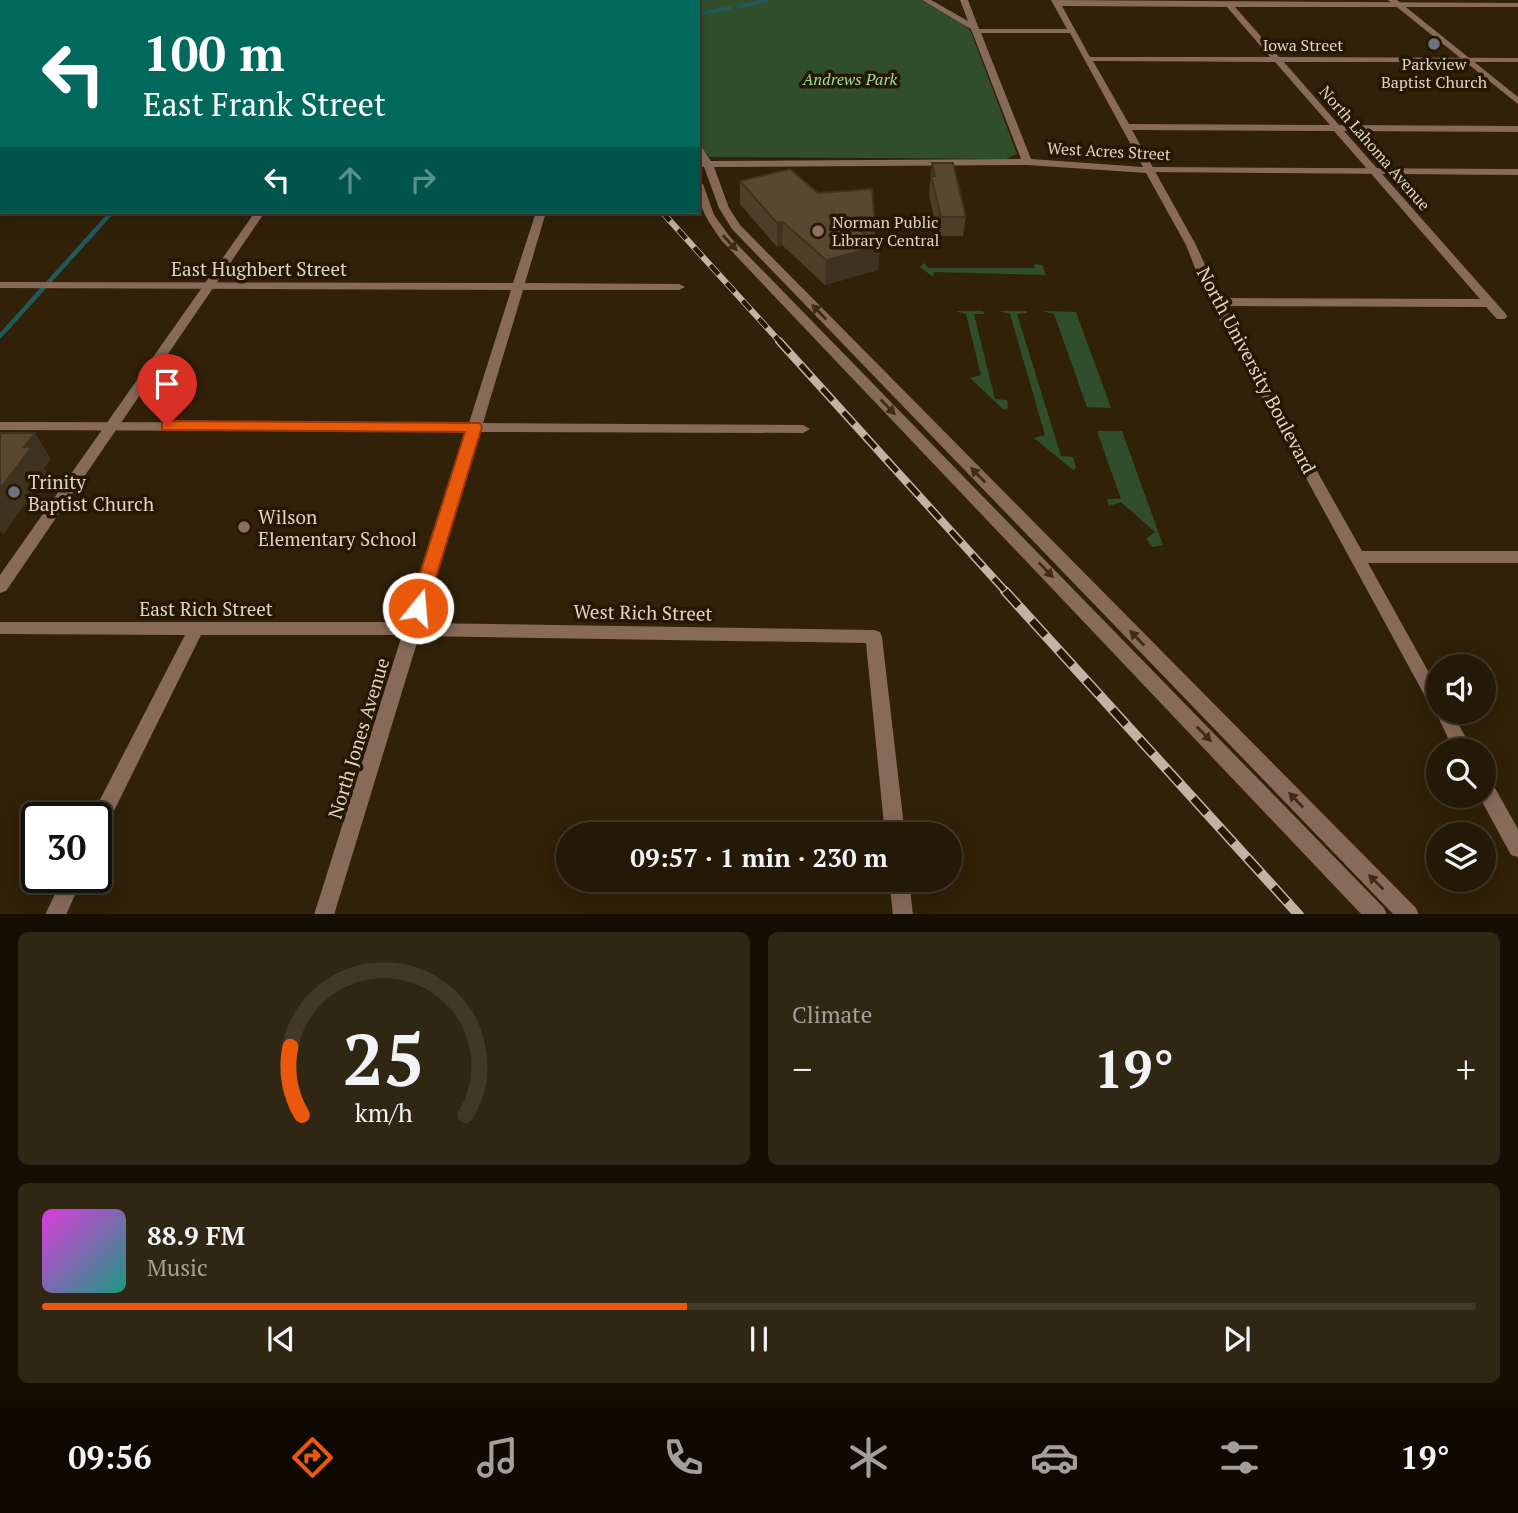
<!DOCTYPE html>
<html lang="en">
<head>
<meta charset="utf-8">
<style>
  :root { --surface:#241906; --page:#302614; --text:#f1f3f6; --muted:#a3a09b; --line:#413828; --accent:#ea580c }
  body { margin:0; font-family:"PT Serif",serif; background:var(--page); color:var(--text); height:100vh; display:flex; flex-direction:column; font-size:26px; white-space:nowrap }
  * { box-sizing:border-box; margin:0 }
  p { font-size:23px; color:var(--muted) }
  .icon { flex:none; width:38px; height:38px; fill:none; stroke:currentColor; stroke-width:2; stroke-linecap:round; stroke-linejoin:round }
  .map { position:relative; height:914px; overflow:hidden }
  .drawer { display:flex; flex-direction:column; gap:18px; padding:18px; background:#140e03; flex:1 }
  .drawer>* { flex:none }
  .banner { position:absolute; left:0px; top:0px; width:700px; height:214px; box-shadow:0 4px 18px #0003,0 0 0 2px var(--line); background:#00695c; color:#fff; overflow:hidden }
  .fabs { position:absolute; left:1426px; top:654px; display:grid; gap:14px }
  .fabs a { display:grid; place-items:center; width:70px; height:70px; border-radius:50%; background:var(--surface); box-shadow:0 4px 18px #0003,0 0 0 2px var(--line); font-size:35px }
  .speed { position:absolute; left:21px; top:802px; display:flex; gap:14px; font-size:35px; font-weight:700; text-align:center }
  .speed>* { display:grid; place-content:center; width:91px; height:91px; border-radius:50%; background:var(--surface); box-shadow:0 4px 18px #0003,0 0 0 2px var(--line); line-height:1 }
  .speed .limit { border:4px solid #111; border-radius:10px; background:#fff; color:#111 }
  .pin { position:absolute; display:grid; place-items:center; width:60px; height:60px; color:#fff; margin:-72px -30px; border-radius:50% 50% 50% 0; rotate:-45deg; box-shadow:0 0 7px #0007 }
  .pin .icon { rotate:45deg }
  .me { position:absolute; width:77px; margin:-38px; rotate:17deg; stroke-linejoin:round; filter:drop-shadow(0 0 5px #0008) }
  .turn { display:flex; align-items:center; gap:24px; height:147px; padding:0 28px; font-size:32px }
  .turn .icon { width:91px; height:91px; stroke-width:2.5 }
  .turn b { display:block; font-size:49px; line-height:60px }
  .lanes { display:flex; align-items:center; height:66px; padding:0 28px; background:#0003; justify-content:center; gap:35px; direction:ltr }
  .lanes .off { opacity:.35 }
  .big { font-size:52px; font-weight:700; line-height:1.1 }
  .drawer .tile { flex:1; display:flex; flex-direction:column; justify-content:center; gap:10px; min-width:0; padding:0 24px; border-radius:10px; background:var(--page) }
  .drawer .dial { align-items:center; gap:0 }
  .dial svg { height:182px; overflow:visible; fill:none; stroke:var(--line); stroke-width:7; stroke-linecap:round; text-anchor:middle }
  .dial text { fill:var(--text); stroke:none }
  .song { display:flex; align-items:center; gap:21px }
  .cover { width:84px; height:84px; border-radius:10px; background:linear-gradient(135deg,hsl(300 70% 55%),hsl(170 70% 35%)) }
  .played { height:7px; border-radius:4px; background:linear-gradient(90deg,var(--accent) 45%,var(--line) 45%) }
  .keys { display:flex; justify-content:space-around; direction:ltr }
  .heat { display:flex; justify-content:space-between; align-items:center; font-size:38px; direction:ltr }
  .drawer .tiles { flex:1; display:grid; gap:18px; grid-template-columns:1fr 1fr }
  .tile:last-child { grid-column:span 2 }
  .trip { position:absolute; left:556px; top:822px; width:406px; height:70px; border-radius:35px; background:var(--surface); box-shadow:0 4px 18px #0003,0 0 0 2px var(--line); font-weight:700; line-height:70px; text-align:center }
  .menu { display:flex; height:112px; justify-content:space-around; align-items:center; background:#0e0a02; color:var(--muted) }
  .menu .icon { width:49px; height:49px }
  .menu .current { color:var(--accent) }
  .menu b { font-size:32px; color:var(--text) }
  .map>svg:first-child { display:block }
</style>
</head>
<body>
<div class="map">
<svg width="1518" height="915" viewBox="0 0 1518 915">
  <rect width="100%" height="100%" fill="#302108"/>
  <g fill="#304e2c">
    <path d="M692 0H921L964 24 971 32 1017 154 1006 159 710 157 698 145V2H683Z"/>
    <path d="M924 263 929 268H1035L1034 264 1042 265 1046 275 934 272 933 277 920 267Z"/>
    <path d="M956 311H983L984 314H974L995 399 1007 400 1008 408 1004 410 970 378 981 375 966 314Z"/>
    <path d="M999 311H1027V313L1017 314 1061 456 1073 457 1076 468 1073 470 1034 438 1045 435 1010 314Z"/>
    <path d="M1042 311 1076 312 1111 408 1087 407 1054 314Z"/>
    <path d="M1097 431H1122L1163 545 1153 547 1146 539 1155 532 1121 502 1109 506 1107 499H1121Z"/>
  </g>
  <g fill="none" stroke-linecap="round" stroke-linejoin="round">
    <g stroke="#215a5b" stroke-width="3.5">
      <path d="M738 7 768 0"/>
      <path d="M698 14 730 8"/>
    </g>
    <path stroke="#215a5b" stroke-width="4.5" d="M0 336 112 212"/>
    <g fill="#886a5b" fill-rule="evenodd">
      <path d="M344 0H360L341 2Z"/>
      <path d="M416 0H424L426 2H418Z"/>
      <path d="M505 0H513L514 2H506Z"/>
      <path d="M671 0H685L668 2Z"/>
      <path d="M922 0H931L968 21 960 0H968L979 29H1067L1051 0 1518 3V7H1235L1279 57 1518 58V62H1284L1339 125 1518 126V132L1344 131 1505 313 1507 316 1505 319H1497L1486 307 1224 306 1362 551H1518V563H1368L1438 689V712H1452L1473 751H1454L1435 710 1432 709 1204 291 1186 245 1146 173 1027 165 714 167 729 208 740 225 1416 908 1419 915H1394L732 229 719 208 704 167 698 166V162L701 161 698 155V145L701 146 711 161 1021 159 971 29ZM1062 6 1227 7 1270 57H1090ZM981 33H1070L1143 167 1031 159ZM1093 61 1275 62 1330 125 1129 124ZM1132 130 1334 131 1480 299 1220 298 1196 245Z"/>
      <rect x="0" y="55" width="2" height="4"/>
      <path d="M2 116V122L0 123V117Z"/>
      <path d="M698 181 703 184 714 215 730 237 1384 908 1387 915H1362L722 241C707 219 698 209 698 181Z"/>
      <path d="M0 185H2L0 193Z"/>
      <path d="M536 212H546L525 283 679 284 685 287 679 290H523L483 423 803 425 810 429 803 433 480 432 422 623 874 630 880 632 882 637 905 835H885L866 643 419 636 334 915H314L402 635H201L103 833 96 836V817H91L185 635 0 634V622H406L466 432 0 430V422L469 423 511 290 0 288V282L513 283Z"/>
      <path d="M1484 779 1491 781 1518 829V857L1511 855 1479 796H1484Z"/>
      <path d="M63 877H83L66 915H45Z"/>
      <path d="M889 880H909L913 915H893Z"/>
    </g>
    <g fill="#886a5b" fill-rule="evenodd">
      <path d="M12 0H20L21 2H13Z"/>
      <path d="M213 0H221L222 2H214Z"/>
      <path d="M1388 0H1397L1518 97V104Z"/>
      <path d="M1150 167 1518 169V175L1147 172V168Z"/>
      <path d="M255 212H265L6 591 0 593V575Z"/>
    </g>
    <g fill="#c1927a" fill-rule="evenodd">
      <path d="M26 0H45L43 2Z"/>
      <rect x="0" y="4" width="2" height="4"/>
    </g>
    <defs>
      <path id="rail-far3" d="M470 0 472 2"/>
      <path id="rail-far2" d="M662 212 781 343"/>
      <path id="rail-far1" d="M779 341 1007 593"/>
      <path id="rail" d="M1005 591 1299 915"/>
    </defs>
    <use href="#rail-far3" stroke="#c0b5a5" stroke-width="5"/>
    <use href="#rail-far2" stroke="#c0b5a5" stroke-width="6"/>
    <use href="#rail-far1" stroke="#c0b5a5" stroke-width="8"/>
    <use href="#rail" stroke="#c0b5a5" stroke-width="10"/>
    <use href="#rail-far3" stroke="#261701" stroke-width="3.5" stroke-dasharray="10" stroke-linecap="butt"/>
    <use href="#rail-far2" stroke="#261701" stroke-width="4.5" stroke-dasharray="12" stroke-linecap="butt"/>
    <use href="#rail-far1" stroke="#261701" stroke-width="5" stroke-dasharray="16" stroke-linecap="butt"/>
    <use href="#rail" stroke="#261701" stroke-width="7" stroke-dasharray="20" stroke-linecap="butt"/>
  </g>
  <g fill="#4c3e28">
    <path d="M555 0H631V2H557Z"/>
    <path d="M932 163 966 217 963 236H938L929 195Z"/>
    <path d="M740 181 818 193 875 224 874 241 880 246 878 270 825 285 782 245 777 247 740 204Z"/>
  </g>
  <g fill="#3e3221">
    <rect x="566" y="0" width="9" height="2"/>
    <rect x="579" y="0" width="52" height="2"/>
    <path d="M783 222 782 245 777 247V223Z"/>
    <path d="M880 246 878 270 825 285 826 260Z"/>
    <path d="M35 433 51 459 44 468 47 473 3 535 0 531V489L24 447Z"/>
  </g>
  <g fill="#58482f" stroke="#3e3221" stroke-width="2">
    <path d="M932 163H953L966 217H941L931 176H935Z"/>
    <path d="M790 169 818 193 872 189 875 224 855 226 880 246 826 260 783 222 777 223 740 181Z"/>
    <path d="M0 433H35L24 447H32L0 489Z"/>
  </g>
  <defs><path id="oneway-solid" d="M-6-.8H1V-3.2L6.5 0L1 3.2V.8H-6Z" transform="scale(1.75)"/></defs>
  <g fill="#3e2c18">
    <use href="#oneway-solid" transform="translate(730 243) rotate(47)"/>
    <use href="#oneway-solid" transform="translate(819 312) rotate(-134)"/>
    <use href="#oneway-solid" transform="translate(888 407) rotate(46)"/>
    <use href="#oneway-solid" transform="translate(978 475) rotate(-134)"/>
    <use href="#oneway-solid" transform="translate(1046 570) rotate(46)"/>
    <use href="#oneway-solid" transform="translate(1137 638) rotate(-134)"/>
    <use href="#oneway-solid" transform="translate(1204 734) rotate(46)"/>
    <use href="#oneway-solid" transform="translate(1296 800) rotate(-134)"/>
    <use href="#oneway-solid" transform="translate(1376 882) rotate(-135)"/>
  </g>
  <path fill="#ea580c" stroke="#983908" stroke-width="2" d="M167 421 480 423 482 427 425 613H412L409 608 465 432 162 430V423Z"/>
  <g fill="#6b7280" stroke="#261701" stroke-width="2.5">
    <circle cx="1434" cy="44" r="7"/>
    <circle cx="14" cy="492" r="7"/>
  </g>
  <g fill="#8d6e63" stroke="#261701" stroke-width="2.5">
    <circle cx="818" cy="231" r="7"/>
    <circle cx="244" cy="527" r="7"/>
  </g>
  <g text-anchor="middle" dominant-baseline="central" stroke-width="7" stroke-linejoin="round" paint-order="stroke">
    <g font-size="16" fill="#dfd5c7" stroke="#261701">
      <text x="1303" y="45">Iowa Street</text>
      <text transform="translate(1375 148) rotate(49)">North Lahoma Avenue</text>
      <text transform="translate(1109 151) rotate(3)">West Acres Street</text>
    </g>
    <g font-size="16" fill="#dfd5c7" stroke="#261701">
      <text x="1434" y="64">Parkview<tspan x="1434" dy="18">Baptist Church</tspan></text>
      <text x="832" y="222" text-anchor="start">Norman Public<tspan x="832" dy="18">Library Central</tspan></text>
    </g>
    <g font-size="16" font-style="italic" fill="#99e092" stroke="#261701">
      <text x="850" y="79">Andrews Park</text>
    </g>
    <g font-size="19" fill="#dfd5c7" stroke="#261701">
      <text x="259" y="268">East Hughbert Street</text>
      <text transform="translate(1257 370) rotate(62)">North University Boulevard</text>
      <text x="206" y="608">East Rich Street</text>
      <text transform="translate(643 612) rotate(1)">West Rich Street</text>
      <text transform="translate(358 738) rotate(-73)">North Jones Avenue</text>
    </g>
    <g font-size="19" fill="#dfd5c7" stroke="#261701" text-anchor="start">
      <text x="28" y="481">Trinity<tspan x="28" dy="22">Baptist Church</tspan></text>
      <text x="258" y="516">Wilson<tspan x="258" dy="22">Elementary School</tspan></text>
    </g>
  </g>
</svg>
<div class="fabs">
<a><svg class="icon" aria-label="sound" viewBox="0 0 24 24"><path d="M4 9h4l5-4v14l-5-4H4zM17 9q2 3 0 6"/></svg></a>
<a><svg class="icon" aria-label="search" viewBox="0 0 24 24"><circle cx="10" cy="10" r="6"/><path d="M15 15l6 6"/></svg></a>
<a><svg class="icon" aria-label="layers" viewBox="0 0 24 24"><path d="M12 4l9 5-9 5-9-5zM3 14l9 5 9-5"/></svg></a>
</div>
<div class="speed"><div class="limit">30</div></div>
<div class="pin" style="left:167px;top:426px;background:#d93025"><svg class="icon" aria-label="arrive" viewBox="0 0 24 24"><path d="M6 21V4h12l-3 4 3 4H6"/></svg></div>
<svg class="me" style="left:418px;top:608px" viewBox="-20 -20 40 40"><circle r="17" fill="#ea580c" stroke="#fff" stroke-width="3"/><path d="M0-11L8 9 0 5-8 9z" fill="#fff"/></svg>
<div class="trip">09:57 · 1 min · 230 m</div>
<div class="banner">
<div class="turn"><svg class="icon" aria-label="left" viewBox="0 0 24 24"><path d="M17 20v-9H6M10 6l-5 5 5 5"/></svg><div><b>100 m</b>East Frank Street</div></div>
<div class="lanes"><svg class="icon" aria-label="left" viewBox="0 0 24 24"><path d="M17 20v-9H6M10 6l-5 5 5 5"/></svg><svg class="icon off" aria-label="ahead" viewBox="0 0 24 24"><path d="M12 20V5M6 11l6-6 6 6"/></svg><svg class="icon off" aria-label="right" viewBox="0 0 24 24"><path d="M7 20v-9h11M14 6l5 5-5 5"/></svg></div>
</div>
</div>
<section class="drawer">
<div class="tiles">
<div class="tile dial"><svg viewBox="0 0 100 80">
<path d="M14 69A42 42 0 1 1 86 69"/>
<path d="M14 69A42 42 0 0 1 9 39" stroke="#ea580c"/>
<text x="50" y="56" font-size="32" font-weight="700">25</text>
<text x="50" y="72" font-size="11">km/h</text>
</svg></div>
<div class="tile"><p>Climate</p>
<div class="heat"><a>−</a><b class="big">19°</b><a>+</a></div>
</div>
<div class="tile">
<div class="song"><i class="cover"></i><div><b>88.9 FM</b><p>Music</p></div></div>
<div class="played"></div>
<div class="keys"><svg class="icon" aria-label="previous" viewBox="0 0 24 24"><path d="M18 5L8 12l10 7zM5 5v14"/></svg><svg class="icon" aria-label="pause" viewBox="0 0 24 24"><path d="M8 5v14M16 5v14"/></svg><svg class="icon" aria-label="next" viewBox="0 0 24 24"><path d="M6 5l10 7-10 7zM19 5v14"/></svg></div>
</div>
</div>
</section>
<nav class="menu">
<b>09:56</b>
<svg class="icon current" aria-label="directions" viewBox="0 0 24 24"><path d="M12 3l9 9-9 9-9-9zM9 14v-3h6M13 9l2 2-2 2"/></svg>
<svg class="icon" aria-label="music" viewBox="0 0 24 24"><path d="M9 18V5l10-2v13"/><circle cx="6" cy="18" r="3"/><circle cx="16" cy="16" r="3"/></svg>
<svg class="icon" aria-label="phone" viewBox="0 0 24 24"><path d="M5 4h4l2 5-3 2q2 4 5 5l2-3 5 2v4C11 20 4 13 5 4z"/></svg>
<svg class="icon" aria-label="climate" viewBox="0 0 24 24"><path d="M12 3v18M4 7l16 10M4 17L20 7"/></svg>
<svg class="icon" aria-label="car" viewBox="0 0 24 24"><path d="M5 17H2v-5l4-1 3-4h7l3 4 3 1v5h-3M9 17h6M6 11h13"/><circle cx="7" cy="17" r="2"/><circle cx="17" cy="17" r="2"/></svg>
<svg class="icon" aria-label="filters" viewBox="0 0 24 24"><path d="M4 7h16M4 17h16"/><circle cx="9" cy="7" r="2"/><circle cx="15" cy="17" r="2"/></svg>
<b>19°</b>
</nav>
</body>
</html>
